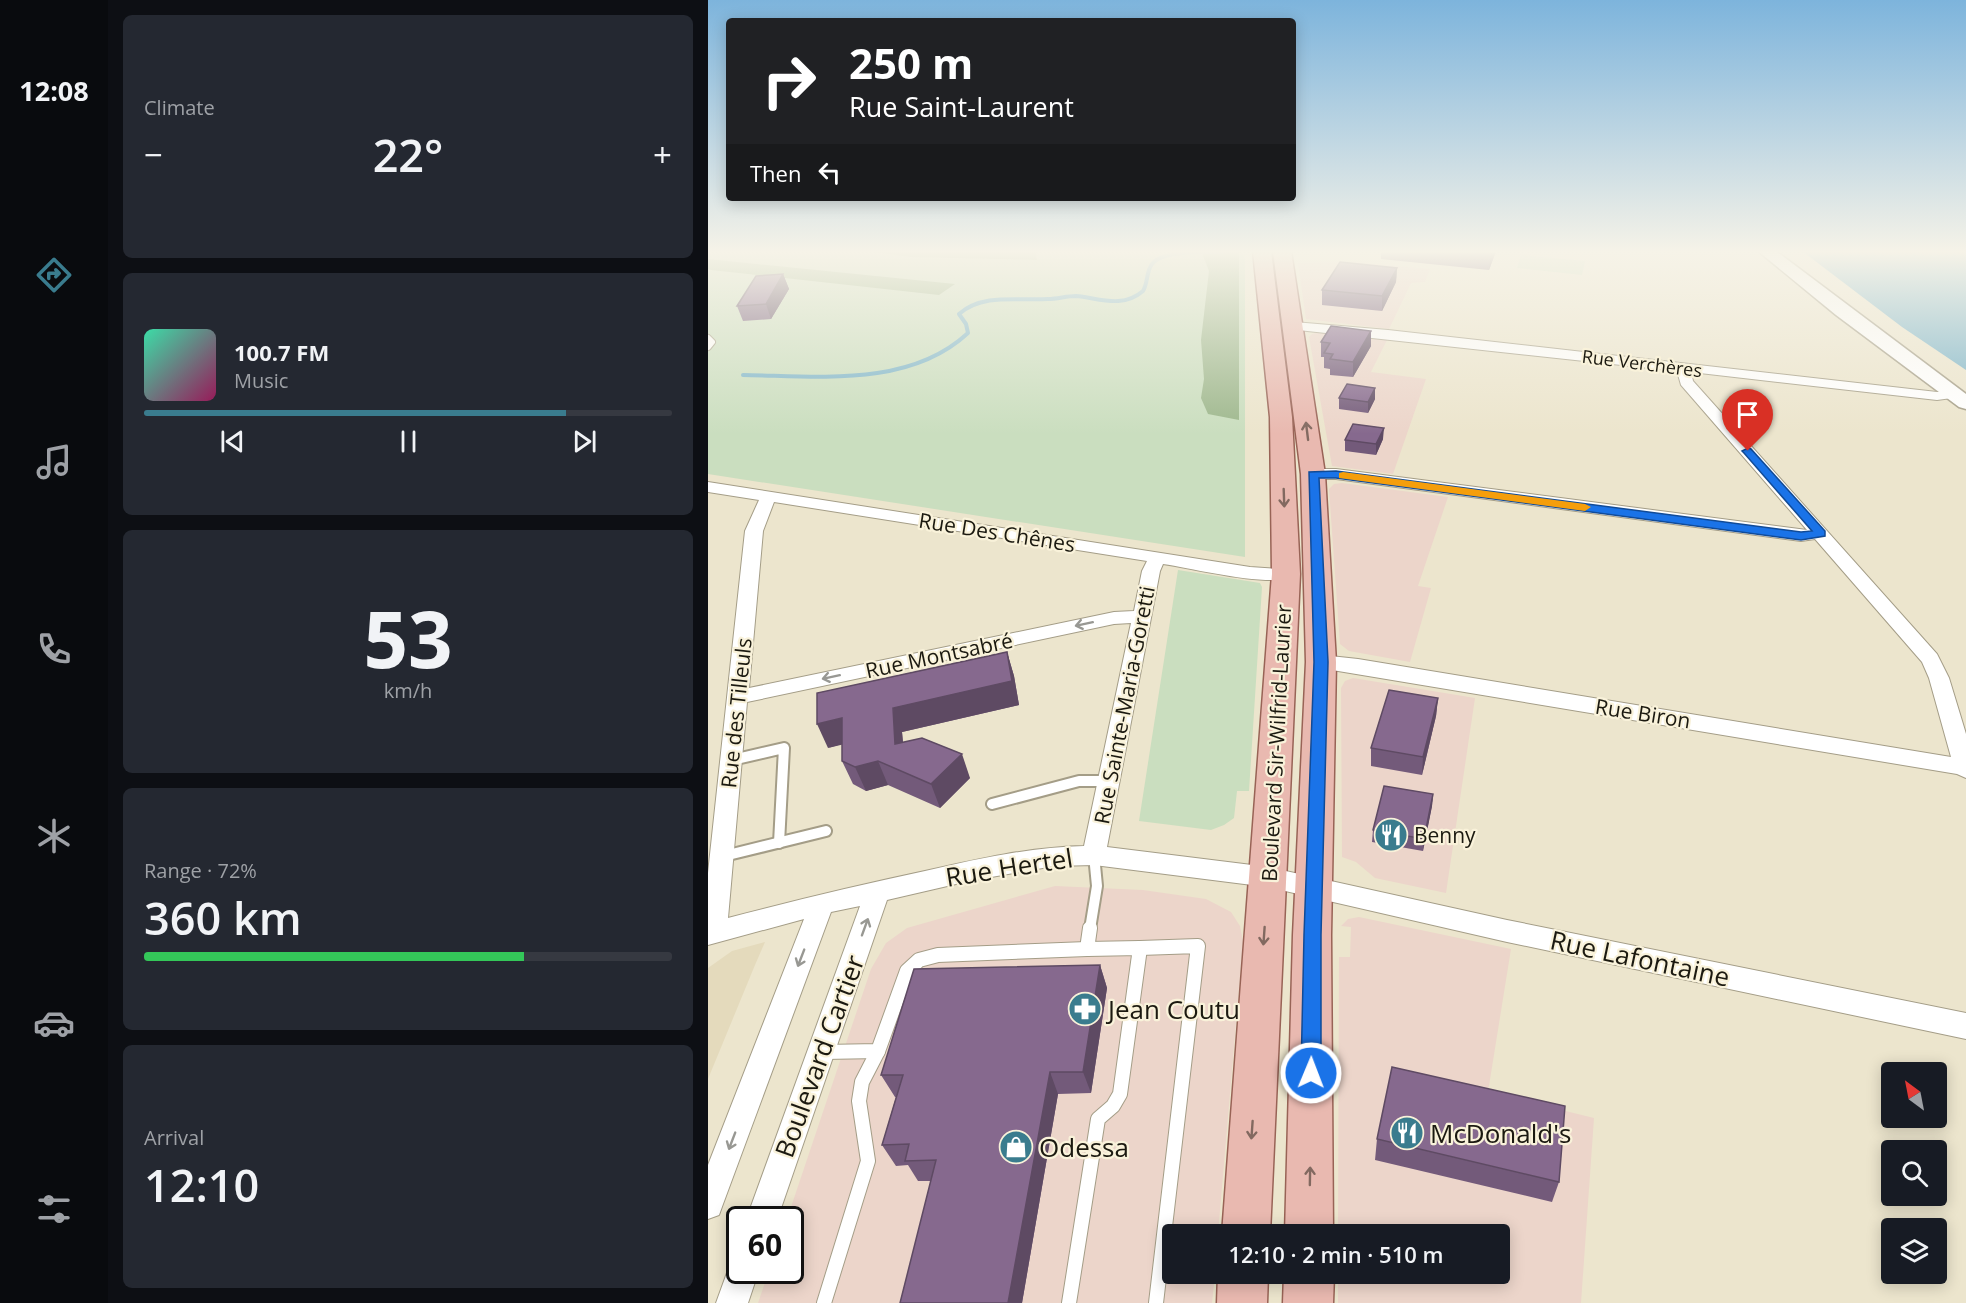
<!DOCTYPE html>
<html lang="en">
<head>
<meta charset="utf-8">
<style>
  :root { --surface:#171b24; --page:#242831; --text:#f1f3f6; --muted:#9ea1a6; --line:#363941; --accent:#3a7c8e }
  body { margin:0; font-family:"Open Sans",sans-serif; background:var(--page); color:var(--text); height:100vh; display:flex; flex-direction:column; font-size:22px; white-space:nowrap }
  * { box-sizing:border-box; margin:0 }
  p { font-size:20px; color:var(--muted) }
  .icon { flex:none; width:33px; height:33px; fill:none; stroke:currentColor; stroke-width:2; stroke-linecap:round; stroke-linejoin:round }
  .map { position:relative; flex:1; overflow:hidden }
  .side { display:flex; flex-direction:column; gap:15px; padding:15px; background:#0d0f14; width:600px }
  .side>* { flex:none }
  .guide { position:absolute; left:18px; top:18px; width:570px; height:183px; border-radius:6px; box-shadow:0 3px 15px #0003; background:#202124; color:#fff; overflow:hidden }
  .needle { width:39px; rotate:328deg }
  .controls { position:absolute; left:1173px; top:1062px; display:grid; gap:12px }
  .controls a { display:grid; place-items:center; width:66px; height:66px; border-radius:6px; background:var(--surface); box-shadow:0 3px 15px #0003; font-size:30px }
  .speed { position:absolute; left:18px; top:1206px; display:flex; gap:12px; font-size:30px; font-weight:700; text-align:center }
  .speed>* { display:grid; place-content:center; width:78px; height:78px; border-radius:50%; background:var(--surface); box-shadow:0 3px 15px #0003; line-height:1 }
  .speed .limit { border:3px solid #111; border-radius:9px; background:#fff; color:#111 }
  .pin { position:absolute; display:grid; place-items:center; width:51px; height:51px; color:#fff; margin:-62px -26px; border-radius:50% 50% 50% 0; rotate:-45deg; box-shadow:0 0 6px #0007 }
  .pin .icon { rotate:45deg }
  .me { position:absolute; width:66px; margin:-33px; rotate:1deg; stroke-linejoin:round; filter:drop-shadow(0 0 4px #0008) }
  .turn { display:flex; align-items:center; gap:21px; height:126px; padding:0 24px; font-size:27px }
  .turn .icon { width:78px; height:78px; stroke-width:2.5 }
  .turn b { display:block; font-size:42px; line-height:51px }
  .then { display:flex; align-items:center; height:57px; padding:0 24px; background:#0003; gap:12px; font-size:22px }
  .big { font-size:45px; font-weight:600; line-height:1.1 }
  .side .card { flex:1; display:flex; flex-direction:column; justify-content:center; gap:9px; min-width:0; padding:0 21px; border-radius:9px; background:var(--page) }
  .side .dial { align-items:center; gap:0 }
  .dial b { font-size:78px; line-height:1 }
  .song { display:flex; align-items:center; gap:18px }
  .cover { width:72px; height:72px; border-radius:9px; background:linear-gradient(135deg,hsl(160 70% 55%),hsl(330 70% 35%)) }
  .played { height:6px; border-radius:3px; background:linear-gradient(90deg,var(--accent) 80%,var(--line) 80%) }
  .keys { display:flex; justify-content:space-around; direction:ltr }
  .heat { display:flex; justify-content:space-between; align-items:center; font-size:33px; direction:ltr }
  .charge { height:9px; border-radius:4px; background:linear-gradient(90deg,#34c759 72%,var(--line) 0) }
  .trip { position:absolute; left:454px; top:1224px; width:348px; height:60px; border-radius:6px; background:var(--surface); box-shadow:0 3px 15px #0003; font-weight:600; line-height:60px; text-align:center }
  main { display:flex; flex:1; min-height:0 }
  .dock { display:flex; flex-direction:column; width:108px; justify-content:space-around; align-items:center; background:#090b0e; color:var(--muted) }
  .dock .icon { width:42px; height:42px }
  .dock .current { color:var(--accent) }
  .dock b { font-size:27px; color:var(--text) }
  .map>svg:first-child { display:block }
</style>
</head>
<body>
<main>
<nav class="dock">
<b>12:08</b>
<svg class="icon current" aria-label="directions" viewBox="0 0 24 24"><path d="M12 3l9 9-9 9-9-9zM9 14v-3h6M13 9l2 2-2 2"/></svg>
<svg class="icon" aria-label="music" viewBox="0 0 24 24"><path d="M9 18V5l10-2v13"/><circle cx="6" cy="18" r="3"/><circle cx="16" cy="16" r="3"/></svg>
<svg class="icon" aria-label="phone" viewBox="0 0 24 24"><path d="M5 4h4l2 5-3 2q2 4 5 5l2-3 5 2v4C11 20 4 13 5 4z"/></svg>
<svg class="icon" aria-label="climate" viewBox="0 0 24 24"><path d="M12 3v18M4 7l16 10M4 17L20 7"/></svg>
<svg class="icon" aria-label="car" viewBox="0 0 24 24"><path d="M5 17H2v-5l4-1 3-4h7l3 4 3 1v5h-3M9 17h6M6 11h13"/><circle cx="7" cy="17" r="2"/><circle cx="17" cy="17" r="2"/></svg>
<svg class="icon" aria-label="filters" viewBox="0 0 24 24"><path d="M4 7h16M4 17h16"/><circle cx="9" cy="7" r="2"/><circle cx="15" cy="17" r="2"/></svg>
</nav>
<section class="side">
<div class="card"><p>Climate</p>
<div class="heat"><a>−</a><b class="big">22°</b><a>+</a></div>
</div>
<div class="card">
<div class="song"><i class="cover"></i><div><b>100.7 FM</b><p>Music</p></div></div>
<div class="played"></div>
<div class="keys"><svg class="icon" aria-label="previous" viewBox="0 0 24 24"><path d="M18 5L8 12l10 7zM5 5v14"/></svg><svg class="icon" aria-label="pause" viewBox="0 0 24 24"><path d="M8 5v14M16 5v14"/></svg><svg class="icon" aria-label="next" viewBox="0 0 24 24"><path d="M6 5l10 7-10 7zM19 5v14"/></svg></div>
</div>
<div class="card dial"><b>53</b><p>km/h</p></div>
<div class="card"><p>Range · 72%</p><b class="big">360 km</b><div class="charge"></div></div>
<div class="card"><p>Arrival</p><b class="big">12:10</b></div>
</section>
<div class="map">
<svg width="1258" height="1303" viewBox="0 0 1258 1303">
  <rect width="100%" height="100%" fill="#ece5cd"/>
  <g fill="#ecd5ca">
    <path d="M645 262 722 269 717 282 703 283 681 329 598 319 590 263Z"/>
    <path d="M613 332 679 340 663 372 718 379 685 474 624 466 601 337 604 334Z"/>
    <path d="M634 483 740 497 710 586 723 588 702 662 641 651 632 644 621 489 626 484Z"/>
    <path d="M645 678 767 698 738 893 667 878 648 862 634 857 633 688 637 681Z"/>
    <path d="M347 886 435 890 498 899 523 912 532 926 535 941 510 1234H465V1274H507L504 1303H50L61 1271 82 1270V1220L79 1219 163 969 178 943 199 928Z"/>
    <path d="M651 917 803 949 780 1092 886 1118 873 1303H630V1274H792V1234H630L631 957H642L643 927 633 926 640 919Z"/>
  </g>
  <path fill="#e4dabc" d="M57 942 47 965 0 1079V968L24 951Z"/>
  <g fill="#cadebf">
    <path d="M0 251H537V557L0 474Z"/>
    <path d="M813 255 877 261 874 275 809 268Z"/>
    <path d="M470 570 552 583 554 587 541 791H529L526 818 516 825 503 830 431 821Z"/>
  </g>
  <g fill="#9db78d">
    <path d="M158 251H325L328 252 329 260 203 257Z"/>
    <path d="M487 251H531V420L500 414 493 398 496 379 493 340 501 271 494 253Z"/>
    <path d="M0 259 247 284 231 295 3 270 0 269Z"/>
  </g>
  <path fill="#7db5ca" d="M1094 251H1258V370L1194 327Z"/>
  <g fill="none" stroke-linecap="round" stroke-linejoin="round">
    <path stroke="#7db5ca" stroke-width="4" d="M35 375C109 376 201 388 260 333L258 324 251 314C275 293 310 301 340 299 350 299 358 296 368 296 391 298 414 309 435 291 440 283 438 272 444 264 454 250 497 252 513 252"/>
    <defs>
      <path id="service-far2" d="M0 338 4 342 0 347"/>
      <g id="service-far1">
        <path d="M24 760 76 748 71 843"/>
        <path d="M284 804 371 781H402"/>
        <path d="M16 856 118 831"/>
        <path d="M382 929 389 886 386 855"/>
      </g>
      <g id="service">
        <path d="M432 948 490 946 448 1303"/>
        <path d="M116 1052 170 1051 199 971 211 960 230 955 379 949"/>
        <path d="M116 1303 160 1161 151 1101 154 1082 170 1051"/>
        <path d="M361 1303 390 1119 405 1106 412 1094 432 948 379 949 382 928"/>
      </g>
      <g id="minor">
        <path d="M586 322 680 330 1229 392 1251 391 1253 394 1251 397 1229 400 983 372 985 381 1229 654 1241 678 1258 734V778L1249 774 606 667 603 662 606 657 613 655 650 659 1243 757 1221 678 1214 662 1107 539 1093 541 628 479H605L597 474 605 469H628L1099 530 973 385 969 371 581 329 580 326 581 323Z"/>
        <path d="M0 482 542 567 584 570 587 574 584 578C554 586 488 569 455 564L452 571 399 847 560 867 799 920 1258 1013V1039L799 942 560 887 386 865 346 866 261 881 179 900 69 1220H38L152 906 123 912 15 1204 11 1215 0 1219V1165L96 919 0 945V873L37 531 51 500 0 492ZM66 502 439 561 434 571 426 611 406 612 41 688 55 531ZM423 623 376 846C323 847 269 859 217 871 151 885 85 901 20 918L39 702 406 624Z"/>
        <path d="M32 1255V1270H51L40 1303H8L24 1259Z"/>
      </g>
      <path id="secondary" d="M1050 251H1068L1258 394V409L1251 407 1128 315Z"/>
      <g id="primary">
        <path d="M545 251H563L584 417 592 574 562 1234H514L564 574 562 417Z"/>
        <path d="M565 251H583L617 474 628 662 623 935 625 1234H577L585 935 598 662 593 474Z"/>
        <path d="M510 1274H560L559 1303H509Z"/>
        <path d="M576 1274H626L625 1303H575Z"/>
      </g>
    </defs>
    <use href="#service-far2" stroke="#a49d87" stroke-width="8"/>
    <use href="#service-far1" stroke="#a49d87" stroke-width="14"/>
    <use href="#service" stroke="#a49d87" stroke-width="16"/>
    <use href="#minor" stroke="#a49d87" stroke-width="2"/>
    <use href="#secondary" stroke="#a49d87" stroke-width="3"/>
    <use href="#primary" stroke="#986356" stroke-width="3"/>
    <use href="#service-far2" stroke="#fff" stroke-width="6"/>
    <use href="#service-far1" stroke="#fff" stroke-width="10"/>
    <use href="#service" stroke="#fff" stroke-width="14"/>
    <use href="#minor" fill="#fff" fill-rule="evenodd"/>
    <use href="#secondary" fill="#fff" fill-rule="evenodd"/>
    <use href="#primary" fill="#e9b9b0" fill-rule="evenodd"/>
  </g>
  <g fill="#735a7a">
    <path d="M673 251H788L781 270 673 259Z"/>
    <path d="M689 268 688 282 674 311 614 305V290Z"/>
    <path d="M75 274 81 289 63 319 35 321 29 306Z"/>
    <path d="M613 342 663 346 645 377 622 375V369L616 368V357H613Z"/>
    <path d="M631 398 667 399 660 413 631 409Z"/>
    <path d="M675 439 668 455 637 451V440Z"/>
    <path d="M299 652 306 676 311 705 194 732 195 742 262 778 232 808 180 785 158 791 145 784 134 761V744L120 748Z"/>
    <path d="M730 698 728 716 714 775 663 766V748Z"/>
    <path d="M725 794 724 806 715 851 664 842 665 830Z"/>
    <path d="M392 965 399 988 383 1093 350 1094 314 1303H192L223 1181H210L200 1165 188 1166 174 1145 188 1097H187L173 1075Z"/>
    <path d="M669 1139 851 1182 844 1202 667 1160Z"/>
  </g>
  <g fill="#5e4a63">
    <path d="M783 251H788L781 270Z"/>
    <path d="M689 268 688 282 674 311V296Z"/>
    <path d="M75 274 81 289 63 319 58 304Z"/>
    <path d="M663 331V346L645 377V362Z"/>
    <path d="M667 388V399L660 413V402Z"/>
    <path d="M676 428 675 439 668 455V444Z"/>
    <path d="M299 652 306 676 311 705 194 732 197 768 187 744 185 708Z"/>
    <path d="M730 698 728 716 714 775 715 757Z"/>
    <path d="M134 718 145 742 120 748 109 724Z"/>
    <path d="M254 754 262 778 232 808 223 784Z"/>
    <path d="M170 761 180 785 158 791 147 767Z"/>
    <path d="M725 794 724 806 715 851 716 839Z"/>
    <path d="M392 965 399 988 383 1093 375 1072Z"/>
    <path d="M342 1072 350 1094 314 1303H300Z"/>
  </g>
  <g fill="#86698e" stroke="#5e4a63" stroke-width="1.5">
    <path d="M632 262 689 268 674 296 614 290Z"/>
    <path d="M75 274 58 304 29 306 48 276Z"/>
    <path d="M623 326 663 331 645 362 622 359 625 354 616 353 622 343 613 342Z"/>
    <path d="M639 384 667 388 660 402 631 398Z"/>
    <path d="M645 424 676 428 668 444 637 440Z"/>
    <path d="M299 652 304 681 185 708 187 744 214 738 254 754 223 784 170 761 147 767 134 761V718L109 724V693Z"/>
    <path d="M681 690 730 698 715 757 663 748Z"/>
    <path d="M676 786 725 794 716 839 665 830Z"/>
    <path d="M392 965 375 1072H342L300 1303H192L228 1160 197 1161 201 1144 174 1145 195 1075H173L206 969Z"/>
    <path d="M684 1067 857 1106 851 1182 669 1139Z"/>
  </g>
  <defs><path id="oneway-shaft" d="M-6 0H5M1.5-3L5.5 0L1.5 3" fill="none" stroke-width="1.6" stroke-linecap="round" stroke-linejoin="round" transform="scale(1.5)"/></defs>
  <g stroke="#826960">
    <use href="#oneway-shaft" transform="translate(599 431) rotate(-97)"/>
    <use href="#oneway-shaft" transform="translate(576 498) rotate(88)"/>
    <use href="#oneway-shaft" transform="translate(556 936) rotate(94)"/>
    <use href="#oneway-shaft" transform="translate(544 1130) rotate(94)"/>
    <use href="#oneway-shaft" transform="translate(602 1176) rotate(-89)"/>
  </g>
  <g stroke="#989893">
    <use href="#oneway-shaft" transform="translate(376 624) rotate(168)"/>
    <use href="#oneway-shaft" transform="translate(123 677) rotate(168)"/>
    <use href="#oneway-shaft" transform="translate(157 927) rotate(-70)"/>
    <use href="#oneway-shaft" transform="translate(93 958) rotate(111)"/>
    <use href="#oneway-shaft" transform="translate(24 1141) rotate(111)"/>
  </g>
  <linearGradient id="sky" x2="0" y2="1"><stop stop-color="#7db4dc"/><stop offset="0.58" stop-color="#f6f3e8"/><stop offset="1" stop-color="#f6f3e8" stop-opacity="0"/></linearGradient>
  <rect width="1258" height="434" fill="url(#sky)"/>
  <path fill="#1a73e8" stroke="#114b97" stroke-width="1.5" d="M1040 448 1043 449 1117 531V536L1093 540 628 478H611L620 662 613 935V1073L610 1080 603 1083 596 1080 593 1073 596 935 606 662 601 472 628 471 1093 532 1104 531 1036 453 1034 451Z"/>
  <path fill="#f59e0b" d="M635 472 877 504 883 507 877 511 631 478V473Z"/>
  <defs>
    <symbol id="restaurant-disc" viewBox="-11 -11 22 22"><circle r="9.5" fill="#3a7c8e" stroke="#f9f2da"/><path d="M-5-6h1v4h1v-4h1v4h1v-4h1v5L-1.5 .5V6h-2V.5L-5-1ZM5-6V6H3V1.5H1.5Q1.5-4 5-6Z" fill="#fff"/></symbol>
    <symbol id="pharmacy-disc" viewBox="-11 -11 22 22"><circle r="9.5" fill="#3a7c8e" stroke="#f9f2da"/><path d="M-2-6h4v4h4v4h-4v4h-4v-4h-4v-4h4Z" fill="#fff"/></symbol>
    <symbol id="shop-disc" viewBox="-11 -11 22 22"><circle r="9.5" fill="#3a7c8e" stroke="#f9f2da"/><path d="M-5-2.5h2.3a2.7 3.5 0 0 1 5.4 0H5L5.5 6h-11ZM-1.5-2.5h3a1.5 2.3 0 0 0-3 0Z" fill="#fff"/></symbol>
  </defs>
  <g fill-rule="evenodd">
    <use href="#restaurant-disc" x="664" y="816" width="38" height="38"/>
    <use href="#pharmacy-disc" x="358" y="990" width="38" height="38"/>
    <use href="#restaurant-disc" x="680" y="1114" width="38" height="38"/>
    <use href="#shop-disc" x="289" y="1128" width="38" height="38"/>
  </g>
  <g text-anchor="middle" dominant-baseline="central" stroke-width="4.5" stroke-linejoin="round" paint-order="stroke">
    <g font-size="18" fill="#1b1910" stroke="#f9f2da">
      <text transform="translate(934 363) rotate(7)">Rue Verchères</text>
    </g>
    <g font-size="21" fill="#1b1910" stroke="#f9f2da">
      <text transform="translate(289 532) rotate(9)">Rue Des Chênes</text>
      <text transform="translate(231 655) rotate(-12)">Rue Montsabré</text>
      <text transform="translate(416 705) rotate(-79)">Rue Sainte-Maria-Goretti</text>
      <text transform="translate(28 713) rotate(-84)">Rue des Tilleuls</text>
      <text transform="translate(935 713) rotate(9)">Rue Biron</text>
      <text transform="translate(568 743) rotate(-87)">Boulevard Sir-Wilfrid-Laurier</text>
    </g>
    <g font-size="21" fill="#1b1910" stroke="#f9f2da" text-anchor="start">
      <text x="706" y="835">Benny</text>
    </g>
    <g font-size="26" fill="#1b1910" stroke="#f9f2da">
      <text transform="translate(301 867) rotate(-9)">Rue Hertel</text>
      <text transform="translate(932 958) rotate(12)">Rue Lafontaine</text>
      <text transform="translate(111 1056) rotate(-70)">Boulevard Cartier</text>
    </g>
    <g font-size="26" fill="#1b1910" stroke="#f9f2da" text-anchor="start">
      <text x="400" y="1009">Jean Coutu</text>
      <text x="722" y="1133">McDonald's</text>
      <text x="331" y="1147">Odessa</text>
    </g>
  </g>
</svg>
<div class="controls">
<a><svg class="needle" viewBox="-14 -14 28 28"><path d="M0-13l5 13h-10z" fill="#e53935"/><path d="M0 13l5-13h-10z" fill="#9ea1a6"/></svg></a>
<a><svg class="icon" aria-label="search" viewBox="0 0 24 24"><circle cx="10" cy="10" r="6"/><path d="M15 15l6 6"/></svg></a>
<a><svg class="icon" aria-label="layers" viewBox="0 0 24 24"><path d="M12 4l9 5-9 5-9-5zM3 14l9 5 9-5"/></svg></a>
</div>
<div class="speed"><div class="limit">60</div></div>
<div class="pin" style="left:1040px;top:451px;background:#d93025"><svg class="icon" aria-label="arrive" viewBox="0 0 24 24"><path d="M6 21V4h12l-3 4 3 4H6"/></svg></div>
<svg class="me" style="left:603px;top:1073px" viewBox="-20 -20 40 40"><circle r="17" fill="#1a73e8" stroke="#fff" stroke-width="3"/><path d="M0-11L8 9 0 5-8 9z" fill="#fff"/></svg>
<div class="trip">12:10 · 2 min · 510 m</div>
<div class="guide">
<div class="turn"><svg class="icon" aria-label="right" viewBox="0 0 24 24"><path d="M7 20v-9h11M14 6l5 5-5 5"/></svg><div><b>250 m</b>Rue Saint-Laurent</div></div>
<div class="then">Then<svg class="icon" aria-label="left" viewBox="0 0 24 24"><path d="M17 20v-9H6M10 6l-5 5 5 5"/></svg></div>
</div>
</div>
</main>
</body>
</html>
